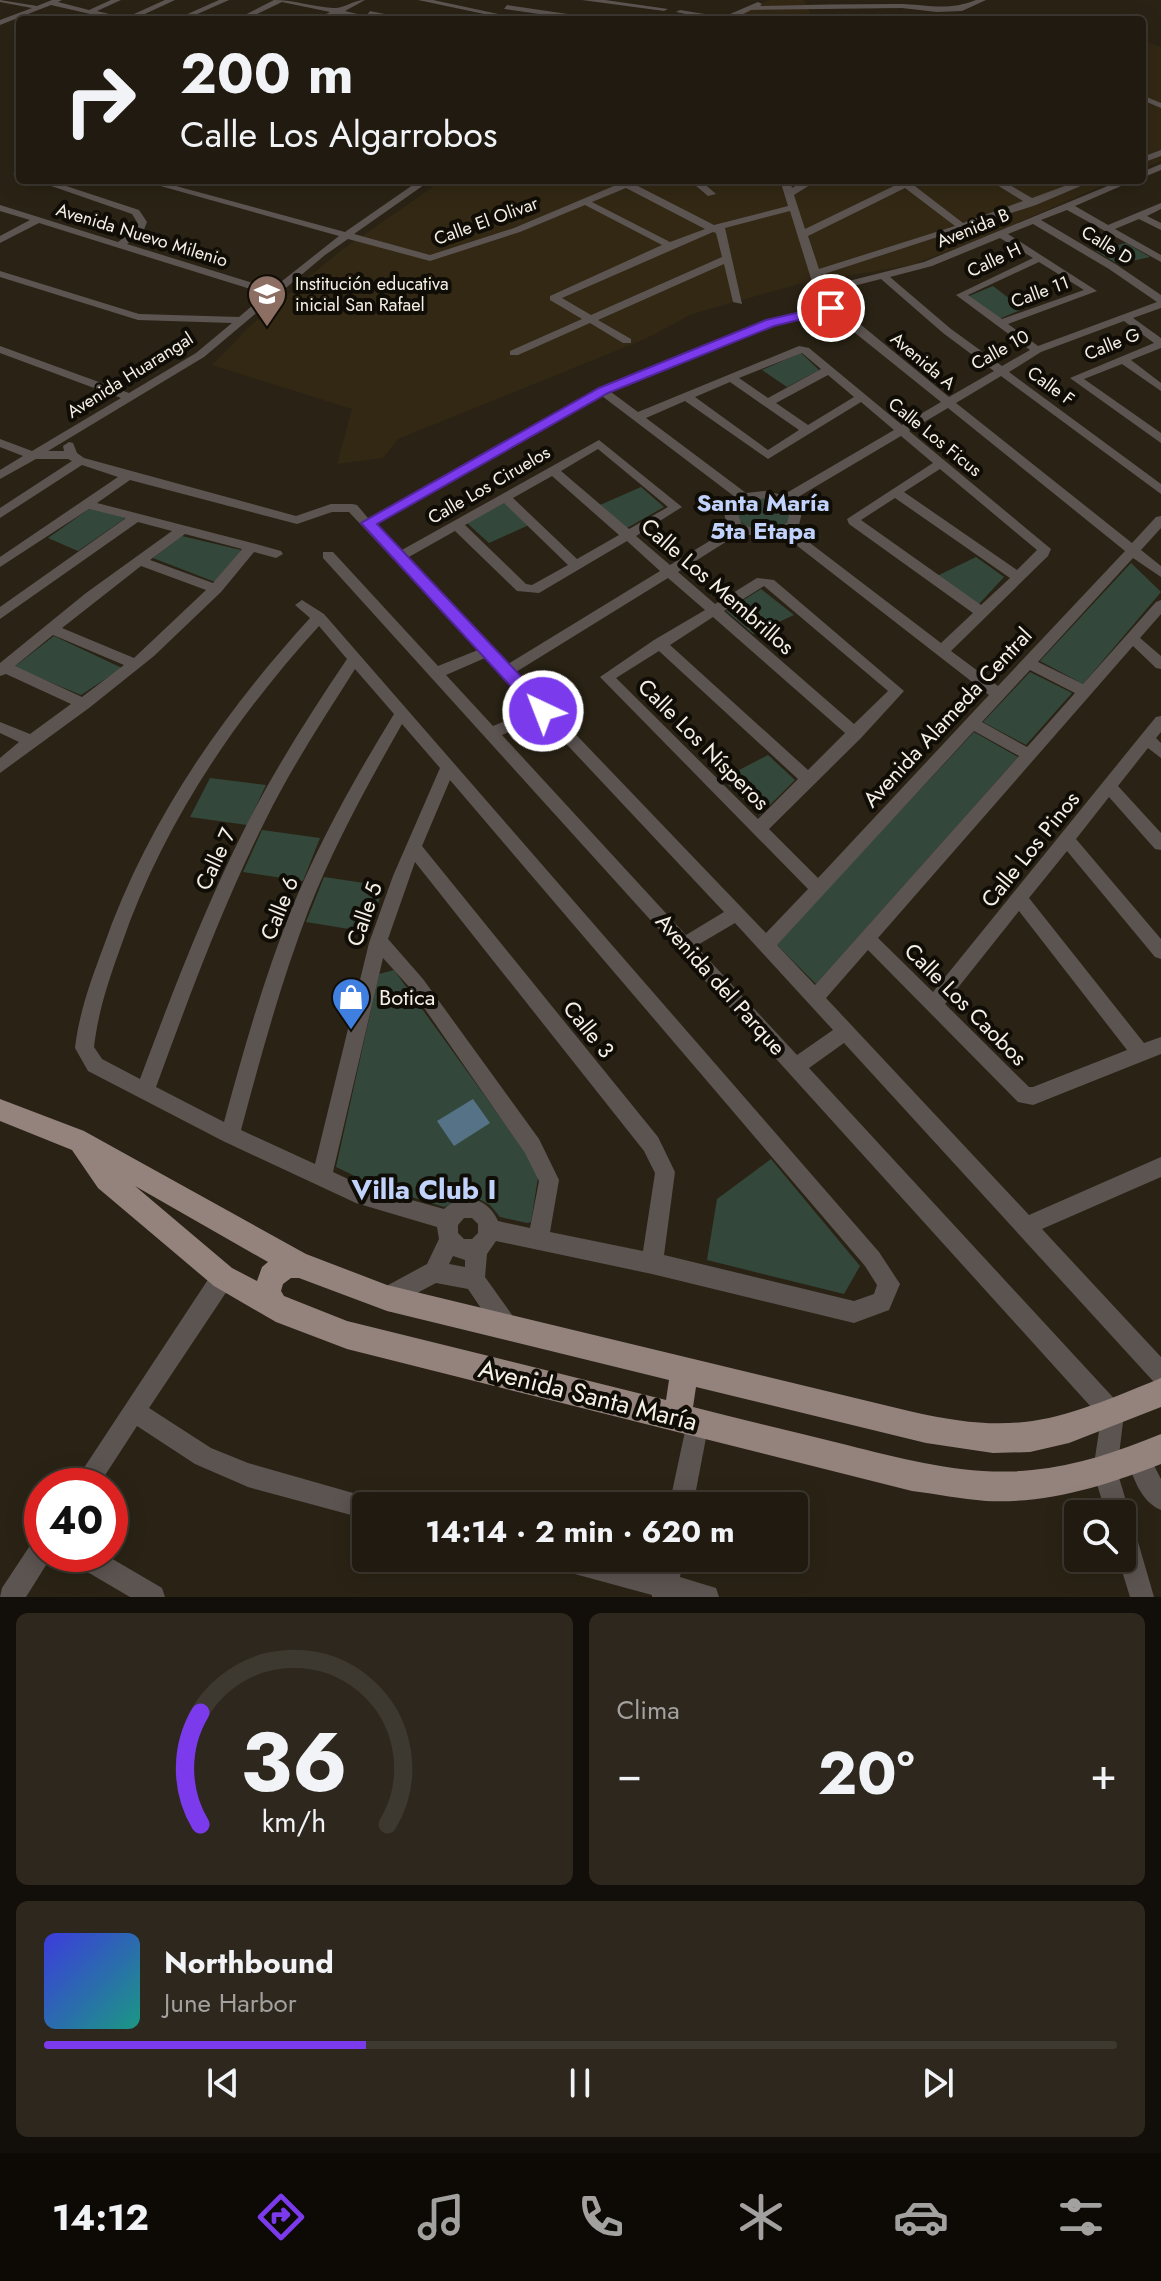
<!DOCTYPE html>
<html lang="es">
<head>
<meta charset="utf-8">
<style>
  :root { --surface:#201a10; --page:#2d271e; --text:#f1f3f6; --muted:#a2a19f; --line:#3d3830; --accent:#7c3aed }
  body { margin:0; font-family:Jost,sans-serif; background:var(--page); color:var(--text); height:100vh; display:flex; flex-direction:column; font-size:30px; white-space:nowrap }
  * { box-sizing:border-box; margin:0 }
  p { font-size:26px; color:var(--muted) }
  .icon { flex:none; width:44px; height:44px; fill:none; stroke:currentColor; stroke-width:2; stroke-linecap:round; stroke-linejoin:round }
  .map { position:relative; height:1597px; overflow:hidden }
  .side { display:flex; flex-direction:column; gap:16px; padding:16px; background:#120e09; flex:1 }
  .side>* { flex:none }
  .banner { position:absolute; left:16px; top:16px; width:1130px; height:168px; border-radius:8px; box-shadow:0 4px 20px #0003,0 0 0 2px var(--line); background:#201a10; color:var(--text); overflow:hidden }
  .buttons { position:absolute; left:1064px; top:1500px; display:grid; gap:16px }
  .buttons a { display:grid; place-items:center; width:72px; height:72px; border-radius:8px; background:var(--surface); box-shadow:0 4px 20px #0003,0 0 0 2px var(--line); font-size:40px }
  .speed { position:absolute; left:24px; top:1468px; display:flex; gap:16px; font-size:40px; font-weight:700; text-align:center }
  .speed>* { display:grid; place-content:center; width:104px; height:104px; border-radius:50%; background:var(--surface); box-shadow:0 4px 20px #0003,0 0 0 2px var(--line); line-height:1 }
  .speed .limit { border:12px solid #d22; background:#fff; color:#111 }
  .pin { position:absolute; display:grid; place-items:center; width:68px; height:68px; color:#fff; margin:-34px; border:4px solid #fff; border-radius:50%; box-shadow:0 2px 8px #0007 }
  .me { position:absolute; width:88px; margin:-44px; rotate:317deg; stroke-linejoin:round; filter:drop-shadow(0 0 6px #0008) }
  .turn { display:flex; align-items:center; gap:28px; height:168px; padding:0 32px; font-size:36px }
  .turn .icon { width:104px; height:104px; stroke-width:2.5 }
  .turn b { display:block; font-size:56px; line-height:68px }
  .big { font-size:60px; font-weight:700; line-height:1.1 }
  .side .widget { flex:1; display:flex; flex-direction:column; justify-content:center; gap:12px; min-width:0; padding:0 28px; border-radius:12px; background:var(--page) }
  .side .dial { align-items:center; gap:0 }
  .dial svg { height:208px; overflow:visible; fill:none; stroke:var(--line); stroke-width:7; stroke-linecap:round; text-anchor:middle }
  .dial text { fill:var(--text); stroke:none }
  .song { display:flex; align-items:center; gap:24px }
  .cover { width:96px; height:96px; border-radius:12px; background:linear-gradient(135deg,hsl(240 70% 55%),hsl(170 70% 35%)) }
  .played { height:8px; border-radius:4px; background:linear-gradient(90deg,var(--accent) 30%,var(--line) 30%) }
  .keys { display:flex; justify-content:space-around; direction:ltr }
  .heat { display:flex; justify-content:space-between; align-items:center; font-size:44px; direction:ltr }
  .side .tiles { flex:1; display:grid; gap:16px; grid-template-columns:1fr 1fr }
  .widget:last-child { grid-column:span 2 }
  .trip { position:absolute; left:352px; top:1492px; width:456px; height:80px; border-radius:8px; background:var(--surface); box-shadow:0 4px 20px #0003,0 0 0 2px var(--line); font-weight:700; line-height:80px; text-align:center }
  .menu { display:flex; height:128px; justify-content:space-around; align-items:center; background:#0d0a06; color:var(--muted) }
  .menu .icon { width:56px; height:56px }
  .menu .current { color:var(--accent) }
  .menu b { font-size:36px; color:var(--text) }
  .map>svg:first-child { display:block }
</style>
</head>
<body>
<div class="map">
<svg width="1161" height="1597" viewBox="0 0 1161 1597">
  <rect width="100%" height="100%" fill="#2a2315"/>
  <g fill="#322814">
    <path d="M771 0H804L813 20H715Z"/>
    <path d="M1142 40 1161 47V161L1142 169Z"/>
    <path d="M443 180H1115L990 235 912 265 799 284 692 314 645 339 398 439 383 458 337 464 352 409 212 365 250 326 339 252Z"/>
  </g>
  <g fill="#33483b">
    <path d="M1126 243 1150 257 1118 264 1096 251Z"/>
    <path d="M993 286 1023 309 999 319 969 296Z"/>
    <path d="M801 353 819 370 787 387 762 370Z"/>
    <path d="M641 487 664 507 627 528 600 505Z"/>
    <path d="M760 498C773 500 786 502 791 515L786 525C769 531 753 533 739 520L736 510 752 499Z"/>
    <path d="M505 499 531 524 489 543 467 523Z"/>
    <path d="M89 509 127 517 78 551 48 538Z"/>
    <path d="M182 536 241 550 215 582 153 558Z"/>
    <path d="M976 557 1004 577 978 605 937 576Z"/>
    <path d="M1131 563 1161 592 1083 684 1040 661Z"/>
    <path d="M761 589 794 615 753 634 726 611Z"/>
    <path d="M54 636 122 668 81 695 14 667Z"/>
    <path d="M1030 672 1072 693 1026 745 983 722Z"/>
    <path d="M974 732 1018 757 816 984 776 944Z"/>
    <path d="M768 755 795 780 760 815 722 779Z"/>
    <path d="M210 778 266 785 247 825 190 817Z"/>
    <path d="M262 830 320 838 303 881 243 872Z"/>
    <path d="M324 877 384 886 368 932 306 922Z"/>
    <path d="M394 970 539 1171 531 1222 527 1223 500 1217 490 1205 477 1198 460 1200 444 1207 376 1186 336 1167 379 974Z"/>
    <path d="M771 1159 860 1266 844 1294 707 1260 717 1199Z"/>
  </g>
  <path fill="#557287" d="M473 1099 490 1123 454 1146 437 1121Z"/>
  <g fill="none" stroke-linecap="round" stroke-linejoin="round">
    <g fill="#5c5451" fill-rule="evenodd">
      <path d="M0 0 37 6 52 0H62L58 2 89 10 111 0H121L97 11 125 18 165 0H175L132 20H116L51 5 0 25V20L32 8 0 2Z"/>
      <path d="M219 0H229L184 20H174Z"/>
      <path d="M274 0C295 0 313 7 333 8 344 9 353 0 365 0L345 11 383 20C368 20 356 15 342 14 333 14 325 20 315 20L330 12 282 2 245 20H235Z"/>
      <path d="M418 0H433L527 20H512Z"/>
      <path d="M582 0H605L668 9 664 11Z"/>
      <path d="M976 0H986L962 11 937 12 902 8 751 10 732 20H715L676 12 680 10 723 17 758 2 762 4 760 6C806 5 851 4 897 4 927 4 946 12 976 0Z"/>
      <path d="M507 5 595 18 599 20H580L504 9Z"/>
      <path d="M370 11 404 18 408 20 367 15Z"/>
      <path d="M1142 95 1161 103V108L1142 100Z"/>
      <path d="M1161 150V156L1142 163V157Z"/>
      <path d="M1161 164V170L1142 178V172Z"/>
      <path d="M18 171H20V177L13 174Z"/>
      <path d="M34 180H48L139 210 147 222 143 232 127 244 272 289 339 236 139 180H154L345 232 420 180H431L354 234 430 255 514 228 628 180H641L634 184 714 225 788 206 780 180H790L792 188 806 180H818L794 195 805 229 900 183 896 180H907L963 223 1023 201 989 180H1001L1032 198 1081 180H1095L1036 205 821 275 825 287 924 262 1122 180H1135L1075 206 1108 225 1161 203V209L1147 216 1161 223V230L1139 219 1115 229 1161 255V262L1067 210 1041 220 1117 265 1161 295V308L1133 318 1161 338V348L1131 360 1161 383V391L1122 364 1084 379 1161 433V443L1070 378 1154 343 1124 321 1041 352 1009 372 1161 484V494L1001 376 956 403 1132 543 1156 517 1161 516V528L1141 550 1161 566V577L1133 558 1038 662 1083 684 1156 602 1161 600V614L1140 638 1161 656V669L1156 668 1133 646 878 938 933 992 1142 734 1156 717 1161 716V732L1156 738 1161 743V758L1148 748 1118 786 1161 833V850L1155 849 1109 797 1076 839 1161 939V959L1155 957 1067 851 1029 898 1144 1043 1161 1037V1054L1033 1105 1018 1102 868 950 826 998 1029 1215 1161 1157V1177L1042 1229 1161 1357V1384L1153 1381 844 1043 809 1068 1121 1406 1124 1414 1117 1471 1130 1514 1128 1518 1134 1528 1154 1597H1130L1118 1558H1122V1514H1106L1093 1471 1101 1418 323 558V552H333L438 666 478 650 349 512H332L297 524 130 480 97 503 256 544 281 551 283 554 276 558 254 552 221 592 154 656 89 708 0 773V758L19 742 0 733V722L30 734 71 704 6 674 0 676V663L86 593 172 531 138 522 0 619V607L126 518 89 509 0 567V557L118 477 82 465 0 518V508L72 461 68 459H36L0 479V470L23 456 0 447V439L32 451 121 398 0 353V346L129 393 196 353 232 323 138 320 0 277V271L139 314 239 317 266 294 39 223 0 243V236L30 220 0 211V205L118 242 135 229 137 222 132 214ZM626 188 705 229 670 242 592 202ZM905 188 955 226 819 269 808 236ZM585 205 662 245 550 296V300L582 319 510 351V355H518L590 323 623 343H631V339L598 320 724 264 733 302 742 304 725 228 790 211 817 298 824 307 766 321 599 389 368 518 357 505 352 504H331L296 516 84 458 77 453 73 443 69 442 63 446 64 451H48L204 357 325 255 348 239 430 261 520 232ZM1033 224 1109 269 1157 302 1038 346 1008 324 1097 291 1008 234ZM713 232 716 233 722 257 591 315 562 298ZM1000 238 1033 258 956 295 1030 350 1002 366 951 329 890 277 932 266ZM1039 262 1084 290 1002 319 968 295ZM881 279 943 333 994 371 949 397 827 297 826 293ZM829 312 941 402 902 425 809 348 799 346 638 412 611 392 774 325ZM802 353 821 369 768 398 739 378ZM828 375 854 397 808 425 776 403ZM730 382 799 430 768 450 695 397ZM602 396 735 497 724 508 725 518 731 528 670 565 636 536 682 507 599 440 400 551 375 524ZM685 401 768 459 861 402 894 430 783 495 765 491 746 493 646 418ZM948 408 1125 551 998 686 951 651 1048 556 1051 549 909 431ZM901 436 933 463 847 519 849 524 973 613 941 643 793 530 799 525 802 512 793 500ZM598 449 668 507 629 529 561 471ZM940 469 1037 550 1017 570 904 492ZM552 476 619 535 577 559 513 498ZM895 498 1010 578 981 605 861 520ZM754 499C769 498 780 500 790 512L787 523C772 531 756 532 741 523L736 508ZM504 503 568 565 532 585 526 584 465 525ZM455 531 517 591 539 593 627 541 660 571 508 664 407 558ZM740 533 765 538 782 534 989 695 818 878 769 829 861 738 904 691 774 580 757 578 715 604 678 572ZM185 534 242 549 213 583 150 560ZM141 566 206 590 134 658 62 628ZM668 578 705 610 654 640 600 677 808 889 766 933 516 672ZM764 586 888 691 854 724 724 611ZM713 617 845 733 808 770 670 645ZM53 635 124 665 82 697 15 666ZM659 651 798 779 758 819 616 678ZM485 658 534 709 493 726 446 675ZM1030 670 1075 693 1027 747 982 722ZM542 718 724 912 686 935 502 735ZM974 731 1019 756 815 985 777 945ZM1019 911 1127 1050 1033 1087H1029L945 1004ZM735 923 833 1030 797 1055 696 946Z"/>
      <path d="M689 180H700L716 194 708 196Z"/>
      <path d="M302 600 324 614 879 1252 900 1284 889 1310 854 1323 652 1274 496 1241 487 1254 485 1277 515 1319 518 1327 515 1335 507 1338 499 1335 468 1289 436 1283 387 1309 379 1306 376 1298 379 1290 427 1264 439 1239 437 1227 356 1203 223 1141 88 1071 75 1048C79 1013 91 980 103 948 147 822 221 716 310 618L295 605ZM319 626 347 659C312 711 278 764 249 820 206 904 173 991 140 1079L102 1059 94 1047C98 1012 109 979 121 946 163 824 233 721 319 626ZM355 669 394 714C356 776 320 840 292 908 264 977 244 1049 224 1122L156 1087C189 997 222 907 265 821 291 768 324 718 355 669ZM402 724 440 768 393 876 369 943 315 1164 241 1130C261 1056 281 981 309 909 334 845 368 784 402 724ZM450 780 865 1266 877 1285 874 1294 854 1301 664 1255 675 1172 658 1137 422 846ZM415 862 644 1151 655 1173 643 1251 550 1232 559 1180 539 1139 423 979 388 939ZM383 958 411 989 525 1153 539 1181 530 1228 498 1221C488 1198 463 1191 444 1209L365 1187 333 1172ZM464 1218H472L478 1224V1233L472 1239H464L458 1233V1225ZM453 1256 465 1260V1267L449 1264Z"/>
      <path d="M223 1266 231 1269 234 1277 231 1285 149 1408 211 1448 248 1463 374 1499 378 1506H366V1519L248 1487 195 1464 137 1426 98 1486H72L215 1269Z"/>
      <path d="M698 1411 706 1414 709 1422 693 1506H669L687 1422 690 1414Z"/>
      <path d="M1138 1446 1146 1450 1161 1479V1510C1140 1501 1134 1478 1126 1458L1130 1450Z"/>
      <path d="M42 1538V1554H53L26 1597H0L2 1588 33 1541Z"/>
      <path d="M69 1554H104L162 1588 165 1597H130L72 1563Z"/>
      <path d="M548 1558H606L656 1571 659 1558H683L680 1577 716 1588 719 1597H652V1595L560 1570 551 1567Z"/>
    </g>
    <path fill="#94837d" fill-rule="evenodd" d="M0 1099 84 1131 306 1254 387 1285 909 1411C1020 1437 1059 1420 1161 1378V1407L1069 1443 1030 1452 993 1453 926 1443 696 1387 693 1407C744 1420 795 1432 847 1445 907 1460 970 1477 1032 1470 1077 1466 1119 1451 1161 1434V1464C1105 1486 1047 1504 986 1501 961 1499 937 1494 912 1491L347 1349 276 1322 214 1286 98 1188 72 1150 0 1121ZM135 1186 268 1262 262 1267 257 1281 232 1268ZM291 1278H299L387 1311 669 1380 666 1400 347 1321 284 1296 281 1291 283 1284Z"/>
  </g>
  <path fill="#7c3aed" stroke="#51269a" stroke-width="2" d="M831 305 835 306V311L774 326 608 393 377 524 549 706 552 711 549 715H537L361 523 599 388 766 320Z"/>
  <defs>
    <symbol id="school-pin" viewBox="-11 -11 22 30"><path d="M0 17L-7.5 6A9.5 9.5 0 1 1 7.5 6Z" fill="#8d6e63" stroke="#100d07"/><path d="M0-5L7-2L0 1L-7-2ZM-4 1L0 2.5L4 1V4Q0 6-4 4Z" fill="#fff"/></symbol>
    <symbol id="shop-pin" viewBox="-11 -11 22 30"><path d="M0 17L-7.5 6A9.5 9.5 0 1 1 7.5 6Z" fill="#3f7fe0" stroke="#100d07"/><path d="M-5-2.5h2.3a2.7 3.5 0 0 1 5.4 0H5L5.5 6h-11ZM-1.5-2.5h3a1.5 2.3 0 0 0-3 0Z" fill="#fff"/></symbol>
  </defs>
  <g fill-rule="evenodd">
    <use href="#school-pin" x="245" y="272" width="44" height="60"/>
    <use href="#shop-pin" x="329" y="975" width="44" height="60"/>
  </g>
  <g text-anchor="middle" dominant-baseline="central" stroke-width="8" stroke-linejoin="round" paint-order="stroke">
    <g font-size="18" fill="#f4f0e6" stroke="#100d07">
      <text transform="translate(486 221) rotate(-20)">Calle El Olivar</text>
      <text transform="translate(973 228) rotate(-22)">Avenida B</text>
      <text transform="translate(142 235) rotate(17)">Avenida Nuevo Milenio</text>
      <text transform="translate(1107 245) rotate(32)">Calle D</text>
      <text transform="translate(994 260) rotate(-25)">Calle H</text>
      <text transform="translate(1040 292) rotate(-20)">Calle 11</text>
      <text transform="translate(1112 344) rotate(-22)">Calle G</text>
      <text transform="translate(1000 350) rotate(-29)">Calle 10</text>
      <text transform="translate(923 361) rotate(40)">Avenida A</text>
      <text transform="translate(130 375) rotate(-32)">Avenida Huarangal</text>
      <text transform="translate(1051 386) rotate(36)">Calle F</text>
      <text transform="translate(935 437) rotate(39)">Calle Los Ficus</text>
      <text transform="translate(489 485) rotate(-30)">Calle Los Ciruelos</text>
    </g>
    <g font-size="18" fill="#f4f0e6" stroke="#100d07" text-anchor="start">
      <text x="295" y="284">Institución educativa<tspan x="295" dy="21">inicial San Rafael</tspan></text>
    </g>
    <g font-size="22" fill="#f4f0e6" stroke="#100d07">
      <text transform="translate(718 586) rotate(41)">Calle Los Membrillos</text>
      <text transform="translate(947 717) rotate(-47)">Avenida Alameda Central</text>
      <text transform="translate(704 744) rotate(45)">Calle Los Nísperos</text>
      <text transform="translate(1030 849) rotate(-51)">Calle Los Pinos</text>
      <text transform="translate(215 859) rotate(-65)">Calle 7</text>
      <text transform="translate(279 908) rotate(-68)">Calle 6</text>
      <text transform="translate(364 914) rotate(-71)">Calle 5</text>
      <text transform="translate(721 984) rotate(48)">Avenida del Parque</text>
      <text transform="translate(966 1004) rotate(45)">Calle Los Caobos</text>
      <text transform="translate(589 1029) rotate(51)">Calle 3</text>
    </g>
    <g font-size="22" fill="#f4f0e6" stroke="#100d07" text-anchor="start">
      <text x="379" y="997">Botica</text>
    </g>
    <g font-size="24" font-weight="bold" fill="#c1d3fc" stroke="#100d07">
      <text x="763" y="502">Santa María<tspan x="763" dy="28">5ta Etapa</tspan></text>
    </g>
    <g font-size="26" fill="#f4f0e6" stroke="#100d07">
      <text transform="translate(588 1395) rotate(14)">Avenida Santa María</text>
    </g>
    <g font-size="28" font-weight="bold" fill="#c1d3fc" stroke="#100d07">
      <text x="424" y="1189">Villa Club I</text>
    </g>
  </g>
</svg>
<div class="buttons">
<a><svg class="icon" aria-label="search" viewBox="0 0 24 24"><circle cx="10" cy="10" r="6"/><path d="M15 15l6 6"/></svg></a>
</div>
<div class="speed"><div class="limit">40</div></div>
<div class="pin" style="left:831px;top:308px;background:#d93025"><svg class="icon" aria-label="arrive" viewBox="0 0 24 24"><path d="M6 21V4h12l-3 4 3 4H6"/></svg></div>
<svg class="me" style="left:543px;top:711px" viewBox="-20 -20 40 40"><circle r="17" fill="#7c3aed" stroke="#fff" stroke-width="3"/><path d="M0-11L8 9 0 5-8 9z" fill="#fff"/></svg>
<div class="trip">14:14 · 2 min · 620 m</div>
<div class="banner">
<div class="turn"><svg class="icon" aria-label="right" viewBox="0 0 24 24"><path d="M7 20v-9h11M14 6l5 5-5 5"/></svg><div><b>200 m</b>Calle Los Algarrobos</div></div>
</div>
</div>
<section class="side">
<div class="tiles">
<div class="widget dial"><svg viewBox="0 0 100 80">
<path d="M14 69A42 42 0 1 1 86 69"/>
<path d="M14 69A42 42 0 0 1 14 26" stroke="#7c3aed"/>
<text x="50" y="56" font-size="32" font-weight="700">36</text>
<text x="50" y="72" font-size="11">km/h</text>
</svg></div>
<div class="widget"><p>Clima</p>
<div class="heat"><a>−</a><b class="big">20°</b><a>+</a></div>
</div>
<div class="widget">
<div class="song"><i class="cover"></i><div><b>Northbound</b><p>June Harbor</p></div></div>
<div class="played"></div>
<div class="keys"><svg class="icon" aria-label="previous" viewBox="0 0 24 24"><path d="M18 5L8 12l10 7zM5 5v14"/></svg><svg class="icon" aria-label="pause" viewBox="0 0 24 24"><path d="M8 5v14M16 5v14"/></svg><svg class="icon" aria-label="next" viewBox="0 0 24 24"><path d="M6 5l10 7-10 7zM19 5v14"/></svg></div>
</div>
</div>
</section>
<nav class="menu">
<b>14:12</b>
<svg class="icon current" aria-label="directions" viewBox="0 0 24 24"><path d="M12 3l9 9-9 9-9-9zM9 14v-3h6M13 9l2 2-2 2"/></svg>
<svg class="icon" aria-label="music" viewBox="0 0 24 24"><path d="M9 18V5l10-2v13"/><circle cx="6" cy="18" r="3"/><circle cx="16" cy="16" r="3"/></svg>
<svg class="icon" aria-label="phone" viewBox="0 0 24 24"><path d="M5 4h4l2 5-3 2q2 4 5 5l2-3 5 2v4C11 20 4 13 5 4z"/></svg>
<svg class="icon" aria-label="climate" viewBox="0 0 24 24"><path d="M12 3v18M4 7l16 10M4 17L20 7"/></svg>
<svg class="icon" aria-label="car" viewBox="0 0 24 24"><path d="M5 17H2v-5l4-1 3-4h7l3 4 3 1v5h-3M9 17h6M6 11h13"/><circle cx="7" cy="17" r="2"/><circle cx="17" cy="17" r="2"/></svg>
<svg class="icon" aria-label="filters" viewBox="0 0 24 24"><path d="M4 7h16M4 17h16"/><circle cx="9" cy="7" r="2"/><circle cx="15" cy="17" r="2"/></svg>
</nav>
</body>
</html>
